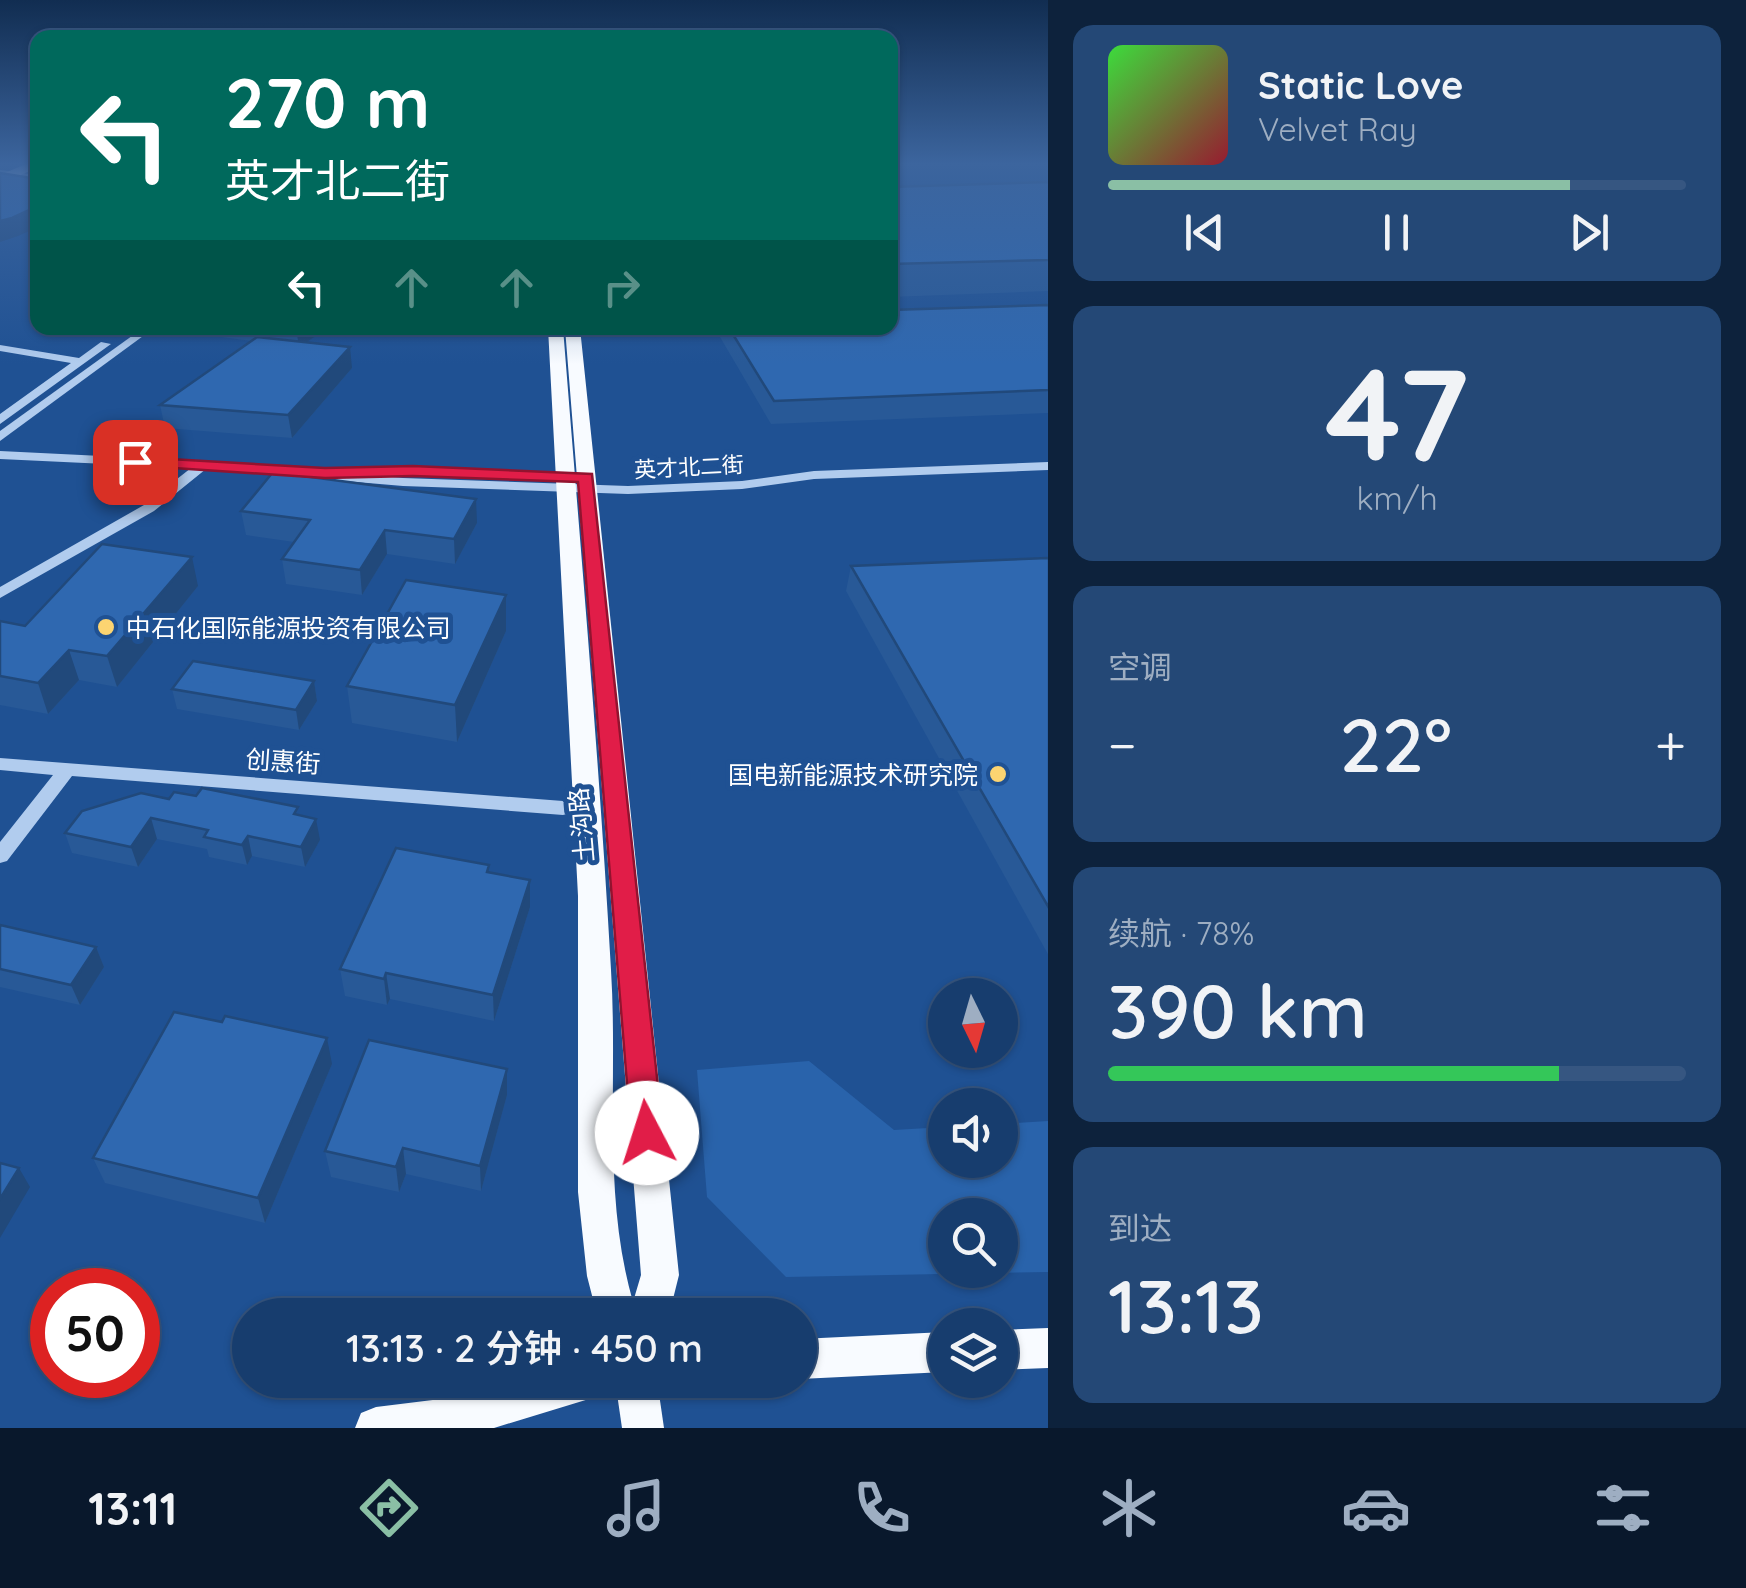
<!DOCTYPE html>
<html lang="zh">
<head>
<meta charset="utf-8">
<style>
  :root { --surface:#173d6e; --page:#244876; --text:#f1f3f6; --muted:#9eaec2; --line:#365681; --accent:#8abfa5 }
  body { margin:0; font-family:Quicksand,"Noto Sans SC",sans-serif; background:var(--page); color:var(--text); height:100vh; display:flex; flex-direction:column; font-size:38px; white-space:nowrap }
  * { box-sizing:border-box; margin:0 }
  p { font-size:32px; color:var(--muted) }
  .icon { flex:none; width:55px; height:55px; fill:none; stroke:currentColor; stroke-width:2; stroke-linecap:round; stroke-linejoin:round }
  .map { position:relative; flex:1; overflow:hidden }
  .sheet { display:flex; flex-direction:column; gap:25px; padding:25px; background:#0d223c; width:698px }
  .sheet>* { flex:none }
  .top-card { position:absolute; left:30px; top:30px; width:868px; height:305px; border-radius:20px; box-shadow:0 2px 8px #0004,0 0 0 2px var(--line); background:#00695c; color:#fff; overflow:hidden }
  .needle { width:65px; rotate:175deg }
  .controls { position:absolute; left:928px; top:978px; display:grid; gap:20px }
  .controls a { display:grid; place-items:center; width:90px; height:90px; border-radius:50%; background:var(--surface); box-shadow:0 2px 8px #0004,0 0 0 2px var(--line); font-size:50px }
  .speed { position:absolute; left:30px; top:1268px; display:flex; gap:20px; font-size:50px; font-weight:700; text-align:center }
  .speed>* { display:grid; place-content:center; width:130px; height:130px; border-radius:50%; background:var(--surface); box-shadow:0 2px 8px #0004,0 0 0 2px var(--line); line-height:1 }
  .speed .limit { border:15px solid #d22; background:#fff; color:#111 }
  .pin { position:absolute; display:grid; place-items:center; width:85px; height:85px; color:#fff; margin:-42px; border-radius:20px; box-shadow:0 5px 15px #0006 }
  .me { position:absolute; width:110px; margin:-55px; rotate:355deg; stroke-linejoin:round; filter:drop-shadow(0 0 8px #0008) }
  .turn { display:flex; align-items:center; gap:35px; height:210px; padding:0 30px; font-size:45px }
  .turn .icon { width:130px; height:130px; stroke-width:2.5 }
  .turn b { display:block; font-size:70px; line-height:85px }
  .lanes { display:flex; align-items:center; height:95px; padding:0 30px; background:#0003; justify-content:center; gap:50px; direction:ltr }
  .lanes .off { opacity:.35 }
  .big { font-size:75px; font-weight:600; line-height:1.1 }
  .sheet .card { flex:1; display:flex; flex-direction:column; justify-content:center; gap:15px; min-width:0; padding:0 35px; border-radius:20px; background:var(--page) }
  .sheet .dial { align-items:center; gap:0 }
  .dial b { font-size:130px; line-height:1 }
  .song { display:flex; align-items:center; gap:30px }
  .cover { width:120px; height:120px; border-radius:15px; background:linear-gradient(135deg,hsl(120 70% 55%),hsl(350 70% 35%)) }
  .played { height:10px; border-radius:5px; background:linear-gradient(90deg,var(--accent) 80%,var(--line) 80%) }
  .keys { display:flex; justify-content:space-around; direction:ltr }
  .heat { display:flex; justify-content:space-between; align-items:center; font-size:55px; direction:ltr }
  .charge { height:15px; border-radius:8px; background:linear-gradient(90deg,#34c759 78%,var(--line) 0) }
  .trip { position:absolute; left:232px; top:1298px; width:585px; height:100px; border-radius:50px; background:var(--surface); box-shadow:0 2px 8px #0004,0 0 0 2px var(--line); font-weight:600; line-height:100px; text-align:center }
  .tabs { display:flex; height:160px; justify-content:space-around; align-items:center; background:#09182c; color:var(--muted) }
  .tabs .icon { width:70px; height:70px }
  .tabs .current { color:var(--accent) }
  .tabs b { font-size:45px; color:var(--text) }
  main { display:flex; flex:1; min-height:0 }
  .map>svg:first-child { display:block }
</style>
</head>
<body>
<main>
<div class="map">
<svg width="1049" height="1428" viewBox="0 0 1049 1428">
  <rect width="100%" height="100%" fill="#1f5193"/>
  <path fill="#2963ab" fill-rule="evenodd" d="M809 1061 894 1130 945 1127V1160H1000V1124L1048 1121V1272L786 1277 707 1197 697 1070ZM945 1215H1000V1270H945Z"/>
  <g fill="none" stroke-linecap="round" stroke-linejoin="round">
    <g fill="#b1ccee" fill-rule="evenodd">
      <path d="M0 170 38 175V180L0 174Z"/>
      <path d="M143 328H154L0 441V431Z"/>
      <path d="M101 342 111 344 0 424V414L71 363 0 351V345L79 358Z"/>
      <path d="M0 451 203 461 403 478 628 486 742 481 814 471 1049 462V470L814 479 742 489 628 494 403 486 206 469 154 511 0 598V587L144 505 191 468 0 459Z"/>
      <path d="M470 469 569 473 576 477 569 481 465 476 463 473Z"/>
      <path d="M0 758 563 801 570 803 573 808 570 813 563 815 72 776 7 861 0 863V842L53 775 0 770Z"/>
    </g>
    <g fill="#f8fbff" fill-rule="evenodd">
      <path d="M26 164H38V168L0 183V175Z"/>
      <path d="M548 328H563C580 542 599 756 611 970 618 1081 602 1194 633 1302L641 1275 565 328H580L679 1275 669 1315H597L587 1276 578 1192V896Z"/>
      <path d="M1049 1328V1368L1000 1370V1330Z"/>
      <path d="M945 1332V1372L800 1379V1339Z"/>
      <path d="M516 1380H608L602 1395 494 1428H355L361 1413 376 1407 457 1397Z"/>
      <path d="M615 1380H657L664 1428H622Z"/>
    </g>
  </g>
  <g fill="#285997">
    <path d="M1049 182V291L890 297V187Z"/>
    <path d="M1049 305V413L771 424 720 337 721 328H890Z"/>
    <path d="M196 328H328L306 342 352 368 292 438 165 428 160 405 252 341 198 334Z"/>
    <path d="M241 511 477 523 455 564 387 554 362 595 286 584 282 559 294 542 246 535Z"/>
    <path d="M1049 558V956L846 591 851 566Z"/>
    <path d="M198 586 117 687 79 680 48 714 0 705V621L25 626Z"/>
    <path d="M506 631 457 742 352 723 347 686Z"/>
    <path d="M314 681 317 701 299 730 177 709 172 689Z"/>
    <path d="M169 799 300 816 320 840 305 867 252 856 247 865 209 857 207 849 157 839 138 867 72 853 65 833Z"/>
    <path d="M489 872 530 907 494 1021 390 999 387 1005 345 996 340 969Z"/>
    <path d="M0 925 96 947 104 967 80 1005 0 987Z"/>
    <path d="M222 1022 332 1064 265 1223 105 1183 93 1158Z"/>
    <path d="M507 1069V1095L481 1191 406 1174 399 1192 331 1177 325 1151Z"/>
  </g>
  <g fill="#21497b">
    <path d="M38 206V227L18 236 0 242V221Z"/>
    <path d="M296 328H328L299 347Z"/>
    <path d="M350 347 352 368 292 438 288 415Z"/>
    <path d="M476 499 477 523 455 564 454 539Z"/>
    <path d="M385 530 387 554 362 595 360 570Z"/>
    <path d="M192 557 198 586 117 687 107 656Z"/>
    <path d="M506 595V631L457 742 455 705Z"/>
    <path d="M69 650 79 680 48 714 38 683Z"/>
    <path d="M314 681 317 701 299 730 296 710Z"/>
    <path d="M151 818 157 839 138 867 131 847Z"/>
    <path d="M316 819 320 840 305 867 301 847Z"/>
    <path d="M248 836 252 856 247 865 242 845Z"/>
    <path d="M530 880V907L494 1021 493 995Z"/>
    <path d="M96 947 104 967 80 1005 71 985Z"/>
    <path d="M386 973 390 999 387 1005 384 979Z"/>
    <path d="M327 1038 332 1064 265 1223 258 1198Z"/>
    <path d="M507 1069V1095L481 1191 480 1166Z"/>
    <path d="M403 1148 406 1174 399 1192 396 1167Z"/>
    <path d="M19 1168 30 1187 0 1238V1199Z"/>
  </g>
  <g fill="#2f68b0" stroke="#21497b" stroke-width="2.5">
    <path d="M0 173 38 179V206L12 218 0 221Z"/>
    <path d="M1049 182V260L890 264V187Z"/>
    <path d="M1049 305V390L774 401 729 328H890V310Z"/>
    <path d="M257 337 350 347 288 415 160 405Z"/>
    <path d="M273 472 476 499 454 539 385 530 360 570 282 559 310 520 241 511Z"/>
    <path d="M102 544 192 557 107 656 69 650 38 683 0 676V621L25 626Z"/>
    <path d="M1049 558V908L851 566Z"/>
    <path d="M406 580 506 595 455 705 347 686Z"/>
    <path d="M193 661 314 681 296 710 172 689Z"/>
    <path d="M202 788 298 807 294 814 316 819 301 847 248 836 242 845 204 837 208 830 151 818 131 847 65 833 82 811 141 793 169 799 174 792 196 796Z"/>
    <path d="M396 848 489 865 487 872 530 880 493 995 386 973 384 979 340 969Z"/>
    <path d="M0 925 96 947 71 985 0 969Z"/>
    <path d="M174 1012 222 1022 225 1016 327 1038 258 1198 93 1158Z"/>
    <path d="M369 1040 507 1069 480 1166 403 1148 396 1167 325 1151Z"/>
    <path d="M0 1163 19 1168 0 1199Z"/>
  </g>
  <linearGradient id="sky" x2="0" y2="1"><stop stop-color="#112d51"/><stop offset="0.45" stop-color="#3c659e"/><stop offset="1" stop-color="#3c659e" stop-opacity="0"/></linearGradient>
  <rect width="1049" height="364" fill="url(#sky)"/>
  <path fill="#e11d48" stroke="#92132f" stroke-width="2.5" d="M135 457 325 468 413 466 592 474 663 1133 658 1143 647 1148 636 1143 631 1133 578 482 413 476 325 478 129 465 126 462Z"/>
  <g fill="#fcd471" stroke="#1f5193" stroke-width="4">
    <circle cx="106" cy="627" r="10"/>
    <circle cx="998" cy="774" r="10"/>
  </g>
  <g text-anchor="middle" dominant-baseline="central" stroke-width="10" stroke-linejoin="round" paint-order="stroke">
    <g font-size="22" fill="#fff" stroke="#1f5193">
      <text transform="translate(689 467) rotate(-3)">英才北二街</text>
    </g>
    <g font-size="25" fill="#fff" stroke="#1f5193" text-anchor="start">
      <text x="126" y="627">中石化国际能源投资有限公司</text>
      <text x="978" y="774" text-anchor="end">国电新能源技术研究院</text>
    </g>
    <g font-size="25" fill="#fff" stroke="#1f5193">
      <text transform="translate(283 761) rotate(4)">创惠街</text>
      <text transform="translate(581 825) rotate(-95)">土沟路</text>
    </g>
  </g>
</svg>
<div class="controls">
<a><svg class="needle" viewBox="-14 -14 28 28"><path d="M0-13l5 13h-10z" fill="#e53935"/><path d="M0 13l5-13h-10z" fill="#9eaec2"/></svg></a>
<a><svg class="icon" aria-label="sound" viewBox="0 0 24 24"><path d="M4 9h4l5-4v14l-5-4H4zM17 9q2 3 0 6"/></svg></a>
<a><svg class="icon" aria-label="search" viewBox="0 0 24 24"><circle cx="10" cy="10" r="6"/><path d="M15 15l6 6"/></svg></a>
<a><svg class="icon" aria-label="layers" viewBox="0 0 24 24"><path d="M12 4l9 5-9 5-9-5zM3 14l9 5 9-5"/></svg></a>
</div>
<div class="speed"><div class="limit">50</div></div>
<div class="pin" style="left:135px;top:462px;background:#d93025"><svg class="icon" aria-label="arrive" viewBox="0 0 24 24"><path d="M6 21V4h12l-3 4 3 4H6"/></svg></div>
<svg class="me" style="left:647px;top:1133px" viewBox="-20 -20 40 40"><circle r="19" fill="#fff"/><path d="M0-13L10 11 0 6-10 11z" fill="#e11d48"/></svg>
<div class="trip">13:13 · 2 分钟 · 450 m</div>
<div class="top-card">
<div class="turn"><svg class="icon" aria-label="left" viewBox="0 0 24 24"><path d="M17 20v-9H6M10 6l-5 5 5 5"/></svg><div><b>270 m</b>英才北二街</div></div>
<div class="lanes"><svg class="icon" aria-label="left" viewBox="0 0 24 24"><path d="M17 20v-9H6M10 6l-5 5 5 5"/></svg><svg class="icon off" aria-label="ahead" viewBox="0 0 24 24"><path d="M12 20V5M6 11l6-6 6 6"/></svg><svg class="icon off" aria-label="ahead" viewBox="0 0 24 24"><path d="M12 20V5M6 11l6-6 6 6"/></svg><svg class="icon off" aria-label="right" viewBox="0 0 24 24"><path d="M7 20v-9h11M14 6l5 5-5 5"/></svg></div>
</div>
</div>
<section class="sheet">
<div class="card">
<div class="song"><i class="cover"></i><div><b>Static Love</b><p>Velvet Ray</p></div></div>
<div class="played"></div>
<div class="keys"><svg class="icon" aria-label="previous" viewBox="0 0 24 24"><path d="M18 5L8 12l10 7zM5 5v14"/></svg><svg class="icon" aria-label="pause" viewBox="0 0 24 24"><path d="M8 5v14M16 5v14"/></svg><svg class="icon" aria-label="next" viewBox="0 0 24 24"><path d="M6 5l10 7-10 7zM19 5v14"/></svg></div>
</div>
<div class="card dial"><b>47</b><p>km/h</p></div>
<div class="card"><p>空调</p>
<div class="heat"><a>−</a><b class="big">22°</b><a>+</a></div>
</div>
<div class="card"><p>续航 · 78%</p><b class="big">390 km</b><div class="charge"></div></div>
<div class="card"><p>到达</p><b class="big">13:13</b></div>
</section>
</main>
<nav class="tabs">
<b>13:11</b>
<svg class="icon current" aria-label="directions" viewBox="0 0 24 24"><path d="M12 3l9 9-9 9-9-9zM9 14v-3h6M13 9l2 2-2 2"/></svg>
<svg class="icon" aria-label="music" viewBox="0 0 24 24"><path d="M9 18V5l10-2v13"/><circle cx="6" cy="18" r="3"/><circle cx="16" cy="16" r="3"/></svg>
<svg class="icon" aria-label="phone" viewBox="0 0 24 24"><path d="M5 4h4l2 5-3 2q2 4 5 5l2-3 5 2v4C11 20 4 13 5 4z"/></svg>
<svg class="icon" aria-label="climate" viewBox="0 0 24 24"><path d="M12 3v18M4 7l16 10M4 17L20 7"/></svg>
<svg class="icon" aria-label="car" viewBox="0 0 24 24"><path d="M5 17H2v-5l4-1 3-4h7l3 4 3 1v5h-3M9 17h6M6 11h13"/><circle cx="7" cy="17" r="2"/><circle cx="17" cy="17" r="2"/></svg>
<svg class="icon" aria-label="filters" viewBox="0 0 24 24"><path d="M4 7h16M4 17h16"/><circle cx="9" cy="7" r="2"/><circle cx="15" cy="17" r="2"/></svg>
</nav>
</body>
</html>
